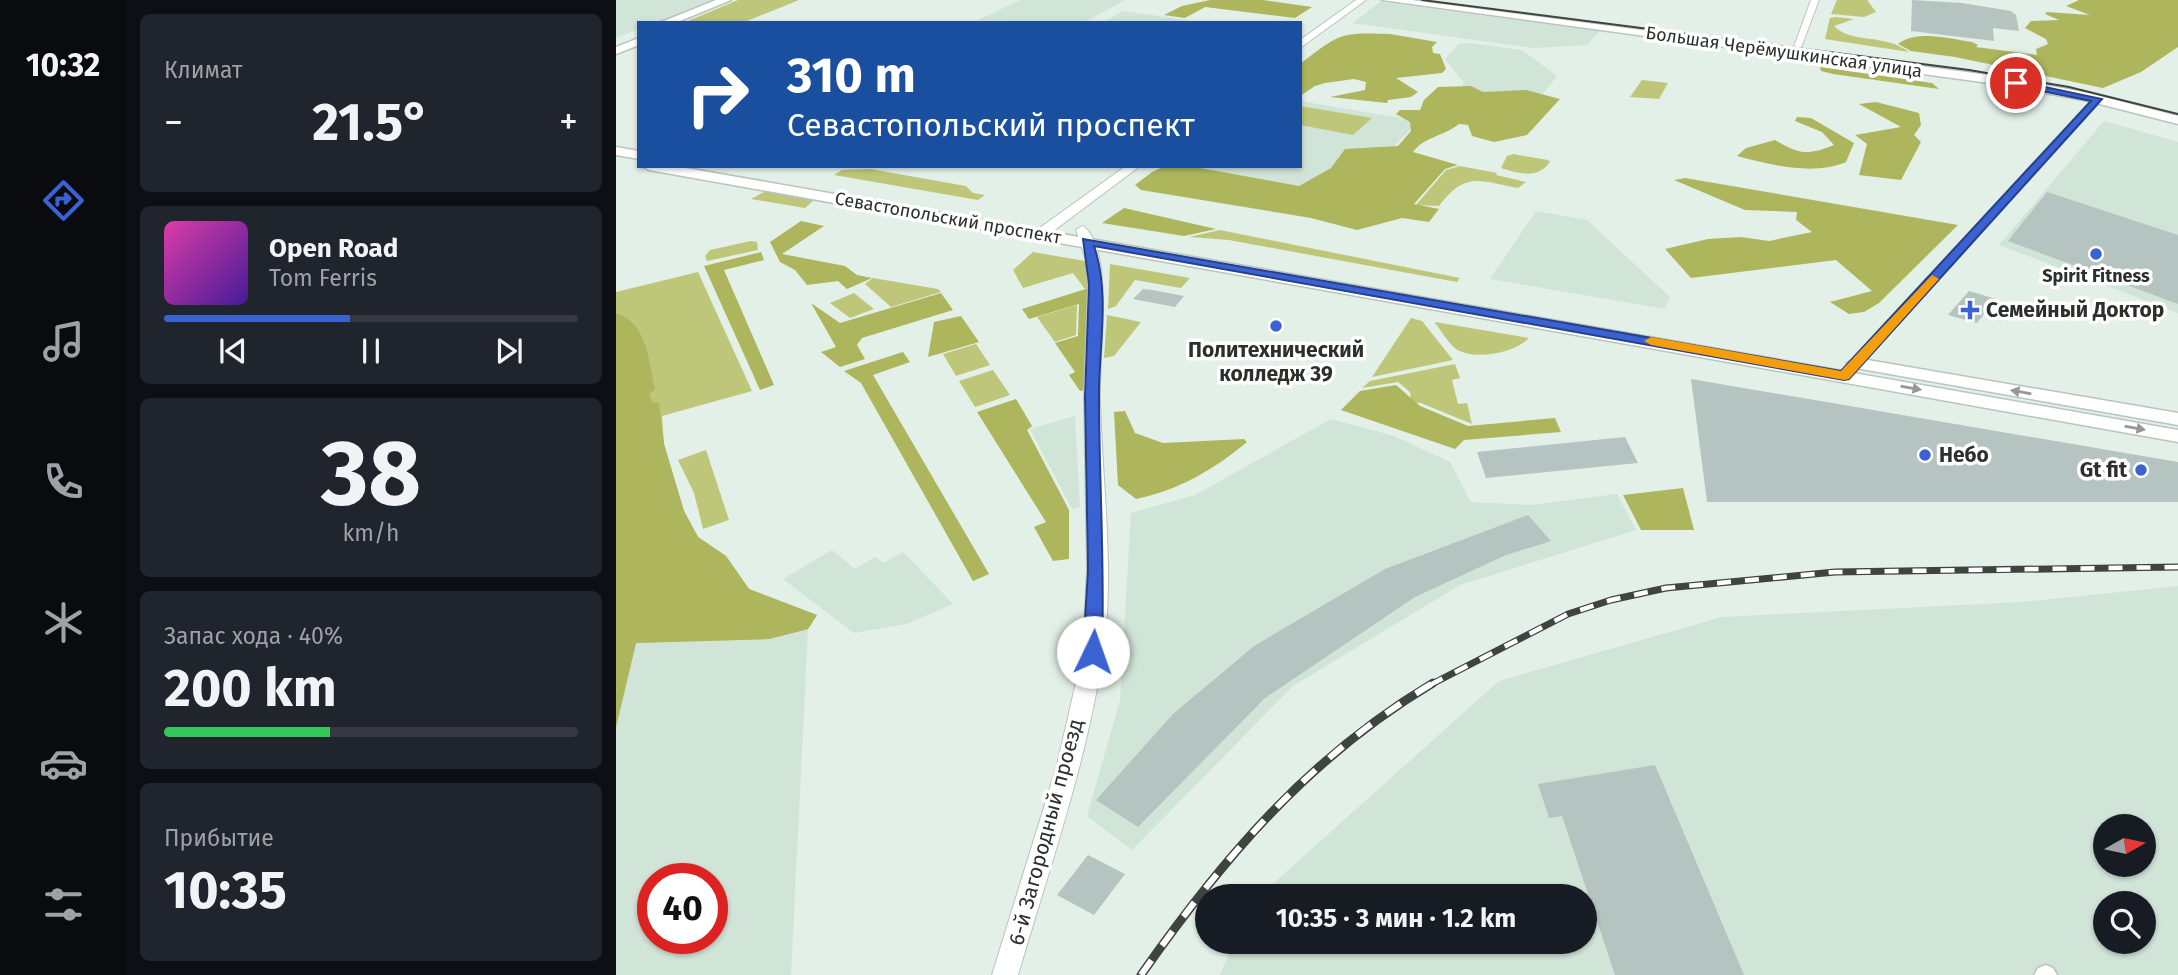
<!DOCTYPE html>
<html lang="ru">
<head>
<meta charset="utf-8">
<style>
  :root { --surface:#171b24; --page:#20242c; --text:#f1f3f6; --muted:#9ea1a6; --line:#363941; --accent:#3a62d3 }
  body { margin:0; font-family:"Fira Sans",sans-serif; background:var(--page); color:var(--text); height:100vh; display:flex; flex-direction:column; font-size:26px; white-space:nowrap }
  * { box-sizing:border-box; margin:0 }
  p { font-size:23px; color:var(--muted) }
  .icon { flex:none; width:38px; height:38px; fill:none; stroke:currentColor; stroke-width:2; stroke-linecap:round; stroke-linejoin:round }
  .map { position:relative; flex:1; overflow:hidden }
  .drawer { display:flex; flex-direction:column; gap:14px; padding:14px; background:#0d0f14; width:490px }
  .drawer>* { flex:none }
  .banner { position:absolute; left:21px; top:21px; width:665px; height:147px; border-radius:0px; box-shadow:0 2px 5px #0004; background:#1a4fa0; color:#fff; overflow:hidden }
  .needle { width:46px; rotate:81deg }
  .controls { position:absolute; left:1477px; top:814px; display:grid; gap:14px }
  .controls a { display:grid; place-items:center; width:63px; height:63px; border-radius:50%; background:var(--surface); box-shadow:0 2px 5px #0004; font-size:35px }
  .speed { position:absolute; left:21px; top:863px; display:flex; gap:14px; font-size:35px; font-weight:700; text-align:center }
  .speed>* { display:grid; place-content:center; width:91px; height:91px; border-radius:50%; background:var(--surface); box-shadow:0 2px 5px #0004; line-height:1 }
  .speed .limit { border:10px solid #d22; background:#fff; color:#111 }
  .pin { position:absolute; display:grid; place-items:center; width:60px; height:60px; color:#fff; margin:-30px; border:4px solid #fff; border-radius:50%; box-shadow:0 2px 7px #0007 }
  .me { position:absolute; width:77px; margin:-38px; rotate:3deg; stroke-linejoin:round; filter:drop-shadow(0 0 5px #0008) }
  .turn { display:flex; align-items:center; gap:24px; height:147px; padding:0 35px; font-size:32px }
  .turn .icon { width:91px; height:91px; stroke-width:2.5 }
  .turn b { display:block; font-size:49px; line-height:60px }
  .big { font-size:52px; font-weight:700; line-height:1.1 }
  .drawer .widget { flex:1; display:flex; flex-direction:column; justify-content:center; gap:10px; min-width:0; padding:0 24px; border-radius:10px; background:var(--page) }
  .drawer .dial { align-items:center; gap:0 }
  .dial b { font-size:91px; line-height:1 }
  .song { display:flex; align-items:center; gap:21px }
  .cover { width:84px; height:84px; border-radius:10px; background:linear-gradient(135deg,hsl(320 70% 55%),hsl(260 70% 35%)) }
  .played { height:7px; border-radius:4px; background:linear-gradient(90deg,var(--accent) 45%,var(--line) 45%) }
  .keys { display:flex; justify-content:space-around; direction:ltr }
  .heat { display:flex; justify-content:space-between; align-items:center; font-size:38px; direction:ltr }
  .charge { height:10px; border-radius:5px; background:linear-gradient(90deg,#34c759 40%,var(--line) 0) }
  .trip { position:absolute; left:579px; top:884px; width:402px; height:70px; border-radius:35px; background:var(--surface); box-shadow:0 2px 5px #0004; font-weight:700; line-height:70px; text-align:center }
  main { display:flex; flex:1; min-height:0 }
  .menu { display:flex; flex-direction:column; width:126px; justify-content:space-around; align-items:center; background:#090b0e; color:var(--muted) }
  .menu .icon { width:49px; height:49px }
  .menu .selected { color:var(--accent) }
  .menu b { font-size:32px; color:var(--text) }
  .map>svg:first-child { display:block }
</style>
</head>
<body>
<main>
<nav class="menu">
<b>10:32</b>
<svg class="icon selected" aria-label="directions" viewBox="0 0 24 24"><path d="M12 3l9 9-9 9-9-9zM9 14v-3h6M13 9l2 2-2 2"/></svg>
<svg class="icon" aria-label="music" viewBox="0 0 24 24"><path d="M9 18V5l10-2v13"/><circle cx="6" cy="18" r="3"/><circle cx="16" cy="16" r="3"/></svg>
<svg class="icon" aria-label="phone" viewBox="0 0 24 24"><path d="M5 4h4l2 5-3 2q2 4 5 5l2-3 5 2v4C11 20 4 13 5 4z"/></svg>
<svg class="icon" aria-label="climate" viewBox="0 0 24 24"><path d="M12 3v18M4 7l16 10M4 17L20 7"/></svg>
<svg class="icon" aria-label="car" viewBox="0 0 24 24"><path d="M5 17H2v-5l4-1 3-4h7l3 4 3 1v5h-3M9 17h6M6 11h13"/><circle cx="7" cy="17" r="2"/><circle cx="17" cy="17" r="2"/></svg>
<svg class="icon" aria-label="filters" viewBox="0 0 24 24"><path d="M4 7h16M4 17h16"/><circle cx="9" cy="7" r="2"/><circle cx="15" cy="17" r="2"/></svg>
</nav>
<section class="drawer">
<div class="widget"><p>Климат</p>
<div class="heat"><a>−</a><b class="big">21.5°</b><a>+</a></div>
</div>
<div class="widget">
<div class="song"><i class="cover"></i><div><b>Open Road</b><p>Tom Ferris</p></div></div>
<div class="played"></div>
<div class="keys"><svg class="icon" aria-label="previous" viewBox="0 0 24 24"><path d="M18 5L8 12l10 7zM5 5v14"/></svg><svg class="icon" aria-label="pause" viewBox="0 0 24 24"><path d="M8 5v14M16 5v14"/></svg><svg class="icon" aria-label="next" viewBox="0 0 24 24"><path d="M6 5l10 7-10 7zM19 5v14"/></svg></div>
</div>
<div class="widget dial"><b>38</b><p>km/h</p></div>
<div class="widget"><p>Запас хода · 40%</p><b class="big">200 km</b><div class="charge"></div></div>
<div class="widget"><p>Прибытие</p><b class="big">10:35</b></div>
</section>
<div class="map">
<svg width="1562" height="975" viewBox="0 0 1562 975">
  <rect width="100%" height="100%" fill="#e3f0e7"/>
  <g fill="#d1e4d8" fill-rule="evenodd">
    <path d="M0 0H103L41 23H23V29L0 38Z"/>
    <path d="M404 0H509L467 23 362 20Z"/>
    <path d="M764 2 983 31 971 45 917 48 737 23Z"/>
    <path d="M507 11 550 17 588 23H486Z"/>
    <path d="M852 43 906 50 941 76 909 116 837 99 848 83 829 59 843 44Z"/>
    <path d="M684 101 803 121 779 145 773 161 734 204 557 166H684Z"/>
    <path d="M1488 121 1562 142V313L1383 245Z"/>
    <path d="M920 211 971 220 1054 297 1049 309 874 279Z"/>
    <path d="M459 416 464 507 456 509 414 429Z"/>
    <path d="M715 419 778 436 834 462 855 502 914 505 1001 494 1020 530 844 585 677 686 516 850 471 816 504 700 515 513 579 495Z"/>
    <path d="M216 550 239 569 259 557 267 563 287 552 337 604 290 624 238 633 167 579Z"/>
    <path d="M1562 586V975H604L618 942H970V896H643L883 681 1106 617 1406 602ZM1489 826H1528V864H1489ZM1489 903H1528V942H1489Z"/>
    <path d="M192 629 175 975H0V727L20 643 153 639ZM37 878H96V938H37Z"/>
  </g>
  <g fill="#bec679">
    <path d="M122 0H183L126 23H67Z"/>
    <path d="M1221 0H1251L1260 12 1248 17 1215 14Z"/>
    <path d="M1219 17 1238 19 1218 26C1235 44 1268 33 1293 52L1209 39 1214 18Z"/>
    <path d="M1026 80 1052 83 1043 99 1014 97Z"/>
    <path d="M684 106 756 118 737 135 684 125Z"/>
    <path d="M897 154 932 160 934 162C922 179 903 174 885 168L891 156Z"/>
    <path d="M844 166 881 173 880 175 910 182 902 188C862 181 850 171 823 206L800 205 830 170Z"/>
    <path d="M254 169 350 186 357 193 369 195 362 200 218 175 226 170Z"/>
    <path d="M150 191 199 199 189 208 135 199Z"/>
    <path d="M604 230 844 278 841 282 613 240 573 237Z"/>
    <path d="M135 241 141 242 142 250 91 261 89 256 94 250Z"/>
    <path d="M417 252 469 261 476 287 469 289 457 273 407 288 397 270Z"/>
    <path d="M494 264 574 278 565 288 519 280 500 306 492 309Z"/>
    <path d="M82 272 136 391 46 416 48 444 68 511 82 537 110 556 133 589 201 615 192 629 153 639 20 643 0 727V292Z"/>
    <path d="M257 278 322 289 325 292 275 307 249 284Z"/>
    <path d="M238 293 258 309 234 318 214 303Z"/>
    <path d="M461 305 460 335 439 342 421 317Z"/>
    <path d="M491 315 525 322 498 356 488 358Z"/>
    <path d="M795 318 806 321 837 360 756 377Z"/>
    <path d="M819 323V322L913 338C899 353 858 361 840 349 832 343 825 330 819 323Z"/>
    <path d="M360 344 374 365 340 376 327 354Z"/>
    <path d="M839 364 844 378 836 380 842 404 851 403 856 424 805 403H795L794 392 782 382 746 388 754 381Z"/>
    <path d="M377 370 394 395 359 407 343 381Z"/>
    <path d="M90 450 113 520 87 529 78 493 62 460Z"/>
  </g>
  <g fill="#adb65d">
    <path d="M594 0H647L696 7 679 18 589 7 569 18 548 15 566 6Z"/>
    <path d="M1463 0H1562V47L1525 72 1487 88 1339 57 1295 51 1282 44C1301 29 1334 39 1356 42L1362 45 1360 47 1421 55 1420 49 1432 44 1430 39 1409 28 1415 21 1443 20 1429 14 1431 12 1474 15 1450 6Z"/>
    <path d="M774 34 821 42 816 47 817 53 824 54 830 69 826 73 780 78 802 92 795 97 772 100 771 103 714 97 749 90 750 82 738 79 709 83 699 86 684 96V64C723 34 723 32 774 34Z"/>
    <path d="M1204 67 1316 83 1323 89 1217 74 1205 71Z"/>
    <path d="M855 86 867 92 910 90 944 99 911 135 878 142 856 136 852 125 843 124C827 137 809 136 797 152L842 165 829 169 798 204 823 209 813 222 786 218 741 230 695 218 525 190 519 185 536 172 549 166H573L683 186 715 168 729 149 782 146 795 131 794 122 780 114 784 110H804L808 100 822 87Z"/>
    <path d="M1260 102 1303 113 1305 125 1298 135 1305 142 1285 180 1243 175 1251 144 1239 135 1285 127 1243 104Z"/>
    <path d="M1181 117 1195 118 1238 143 1230 162C1197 176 1155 165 1121 156L1130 148 1159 140C1183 154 1191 156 1218 145L1206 132 1179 121Z"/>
    <path d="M1069 178 1342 225 1263 303 1248 312 1233 314 1214 302 1256 291 1220 260 1075 278 1049 249 1092 239 1125 237 1153 241 1196 232 1180 220 1181 212 1129 210 1058 180Z"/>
    <path d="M508 208 600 229 568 236 486 223Z"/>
    <path d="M185 221 208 226 166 254 229 266 241 275 256 278 231 289 222 281 191 285 179 270 164 262 154 242Z"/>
    <path d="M145 252 148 260 108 270 158 385 144 390 88 266Z"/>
    <path d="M476 287 473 389 464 391 453 375 459 372 439 343 462 336 463 304 413 319 406 309Z"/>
    <path d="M325 293 337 310 246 338 241 345 249 359 224 367 205 352 220 347 195 303 224 323Z"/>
    <path d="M0 313C32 324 32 360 39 389L33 394 36 402 43 403 48 444 68 511 82 537 110 556 133 589 201 615 192 629 153 639 20 643 0 727Z"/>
    <path d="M345 316 363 342 312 357 318 322Z"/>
    <path d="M287 352 294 362 257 375 373 574 357 581 245 383 228 371Z"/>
    <path d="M780 385 804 406 852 426 939 418 945 432 848 440 839 449 725 410 744 391Z"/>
    <path d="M400 399 416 426 411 430 453 510V559L437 561 418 527 430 522 361 412Z"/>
    <path d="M509 411 519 433 547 443 628 439 631 442C599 469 561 491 520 499L502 485 498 412Z"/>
    <path d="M1067 488 1078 530H1025L1007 495Z"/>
  </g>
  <g fill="#b5c4c0">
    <path d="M1296 0 1346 3 1395 11 1400 15 1403 31 1377 28 1378 41 1295 31Z"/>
    <path d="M1431 192 1562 235V304L1392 241Z"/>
    <path d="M527 289 536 290 568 296 559 307 517 299Z"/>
    <path d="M1353 291 1380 299 1361 323 1332 315Z"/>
    <path d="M1075 379 1562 462V502H1091Z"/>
    <path d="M1009 437 1022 463 870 478 861 452Z"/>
    <path d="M912 515 935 541 890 555 799 597 649 698 522 827 480 800 557 714 638 646 769 569Z"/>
    <path d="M1039 765 1128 975H999L946 816 933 818 922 784Z"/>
    <path d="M472 855 509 874 478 915 441 895Z"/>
  </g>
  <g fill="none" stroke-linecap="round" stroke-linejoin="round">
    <defs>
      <g id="minor">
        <path d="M1479 97 1486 99 1232 379H1224L1222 376 1224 373Z"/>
        <path d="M1430 965 1437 968 1441 975H1418L1422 968Z"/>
      </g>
      <g id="tertiary">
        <path d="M740 0H750L684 48V40Z"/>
        <path d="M1195 0H1203L1183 53 1175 55Z"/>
        <path d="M510 166H524L428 238H418V232Z"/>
        <path d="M466 226C476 229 482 252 484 262 491 307 483 355 484 400 486 481 499 573 487 653 471 762 433 869 402 975H376L441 765 467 652 471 570 468 397 472 284 470 260 460 230Z"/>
      </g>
      <g id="secondary">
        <path d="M100 0H115L59 23H43Z"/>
        <path d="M766 0H795L1373 75 1468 92 1562 116V124L1468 100 1373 83Z"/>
        <path d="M23 38V45L0 54V47Z"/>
        <path d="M0 147 23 151V159L0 155Z"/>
        <path d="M26 166H59L1562 430V442L33 170Z"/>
        <path d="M1240 358 1562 413V425L1234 367 1231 363Z"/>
      </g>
    </defs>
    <use href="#minor" stroke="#b8c4bc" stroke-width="3"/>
    <use href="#tertiary" stroke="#b8c4bc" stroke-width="2"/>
    <use href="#secondary" stroke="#b8c4bc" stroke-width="3"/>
    <use href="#minor" fill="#fff" fill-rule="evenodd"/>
    <use href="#tertiary" fill="#fff" fill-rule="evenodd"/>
    <use href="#secondary" fill="#fff" fill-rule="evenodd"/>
    <path stroke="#3e443f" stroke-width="2" d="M806 0 1353 70 1453 87 1562 114"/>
    <defs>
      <path id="rail-far1" d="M814 685 952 614 995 600 1050 588 1219 572 1562 567"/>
      <path id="rail" d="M525 975C607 858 693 757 817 683"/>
    </defs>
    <use href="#rail-far1" stroke="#3e443f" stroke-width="7"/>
    <use href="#rail" stroke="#3e443f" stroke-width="9"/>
    <use href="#rail-far1" stroke="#fff" stroke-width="4.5" stroke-dasharray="14" stroke-linecap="butt"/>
    <use href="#rail" stroke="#fff" stroke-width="6" stroke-dasharray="18" stroke-linecap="butt"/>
  </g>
  <defs><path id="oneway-solid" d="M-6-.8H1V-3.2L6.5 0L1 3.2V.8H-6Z" transform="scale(1.75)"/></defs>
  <g fill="#959896">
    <use href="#oneway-solid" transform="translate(1295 388) rotate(10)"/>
    <use href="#oneway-solid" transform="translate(1405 392) rotate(-170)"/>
    <use href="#oneway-solid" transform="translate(1519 428) rotate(10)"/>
  </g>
  <path fill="#3a62d3" stroke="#264089" stroke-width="2" d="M1400 81 1486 99 1233 379 1228 380 478 246C494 292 483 347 483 395 483 481 489 566 486 652L483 657H470L467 652 472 570 469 397 473 284 467 239 1225 371 1475 101 1396 85Z"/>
  <path fill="#f59e0b" d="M1316 275 1323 279 1321 281 1233 379 1228 380 1035 345 1028 341 1035 337 1225 371Z"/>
  <g fill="#3a62d3" stroke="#fff" stroke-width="2.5">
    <circle cx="1480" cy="254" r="7"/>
    <path d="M1350.5 299.5h7v7h7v7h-7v7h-7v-7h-7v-7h7z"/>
    <circle cx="660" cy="326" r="7"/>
    <circle cx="1309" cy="455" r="7"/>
    <circle cx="1525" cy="470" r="7"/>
  </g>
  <g text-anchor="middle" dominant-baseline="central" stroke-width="7" stroke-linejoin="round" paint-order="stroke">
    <g font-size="18" fill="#2b302c" stroke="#fff">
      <text transform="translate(1168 52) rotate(8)">Большая Черёмушкинская улица</text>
      <text transform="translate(332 218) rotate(10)">Севастопольский проспект</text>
    </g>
    <g font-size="18" font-weight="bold" fill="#2b302c" stroke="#fff">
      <text x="1480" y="276">Spirit Fitness</text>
    </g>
    <g font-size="21" font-weight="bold" fill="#2b302c" stroke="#fff" text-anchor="start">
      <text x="1370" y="310">Семейный Доктор</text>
      <text x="660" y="350" text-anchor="middle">Политехнический<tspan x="660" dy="24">колледж 39</tspan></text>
      <text x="1323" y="455">Небо</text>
      <text x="1511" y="470" text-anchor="end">Gt fit</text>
    </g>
    <g font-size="21" fill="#2b302c" stroke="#fff">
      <text transform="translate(430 832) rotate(-75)">6-й Загородный проезд</text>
    </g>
  </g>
</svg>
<div class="controls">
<a><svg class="needle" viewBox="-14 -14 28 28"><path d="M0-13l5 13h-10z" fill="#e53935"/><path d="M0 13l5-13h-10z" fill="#9ea1a6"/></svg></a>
<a><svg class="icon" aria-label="search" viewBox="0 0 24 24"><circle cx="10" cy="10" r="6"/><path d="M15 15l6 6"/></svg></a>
</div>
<div class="speed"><div class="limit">40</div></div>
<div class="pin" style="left:1400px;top:83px;background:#d93025"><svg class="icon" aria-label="arrive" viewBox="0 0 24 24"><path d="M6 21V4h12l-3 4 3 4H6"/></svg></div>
<svg class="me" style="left:477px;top:652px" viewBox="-20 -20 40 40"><circle r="19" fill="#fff"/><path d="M0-13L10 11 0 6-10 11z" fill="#3a62d3"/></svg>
<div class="trip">10:35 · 3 мин · 1.2 km</div>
<div class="banner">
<div class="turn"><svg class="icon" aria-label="right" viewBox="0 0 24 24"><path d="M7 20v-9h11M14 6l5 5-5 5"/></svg><div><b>310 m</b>Севастопольский проспект</div></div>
</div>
</div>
</main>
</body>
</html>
